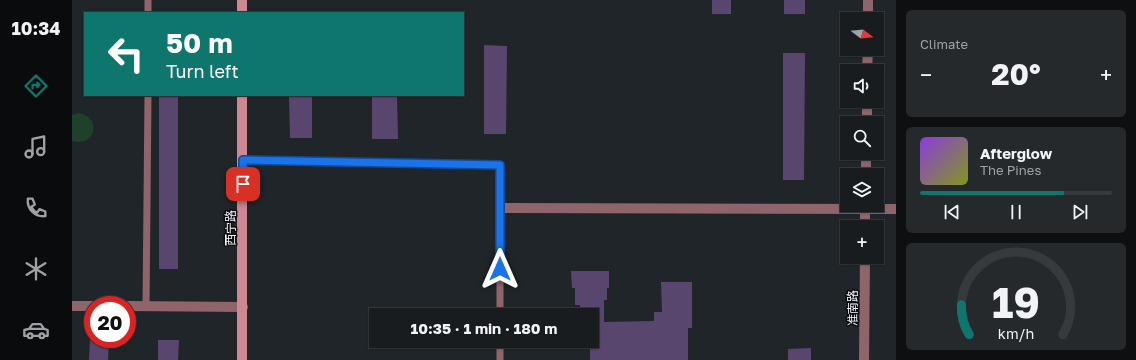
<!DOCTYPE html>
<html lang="en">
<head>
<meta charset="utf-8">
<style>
  :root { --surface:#181c1f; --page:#25292c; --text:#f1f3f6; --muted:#9fa1a4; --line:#363a3d; --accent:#0f766e }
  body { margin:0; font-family:"Golos Text","Noto Sans SC",sans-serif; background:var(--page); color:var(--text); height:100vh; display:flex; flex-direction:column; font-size:15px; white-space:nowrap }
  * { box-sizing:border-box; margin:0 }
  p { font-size:13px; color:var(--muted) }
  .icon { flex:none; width:22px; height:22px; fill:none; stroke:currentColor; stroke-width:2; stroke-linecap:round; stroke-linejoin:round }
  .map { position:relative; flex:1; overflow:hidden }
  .details { display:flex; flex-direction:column; gap:10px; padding:10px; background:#0d0f11; width:240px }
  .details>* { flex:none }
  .top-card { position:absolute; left:12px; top:12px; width:380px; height:84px; border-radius:0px; box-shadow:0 1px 3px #0004,0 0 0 1px var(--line); background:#0f766e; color:#fff; overflow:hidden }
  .needle { width:26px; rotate:106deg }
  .tools { position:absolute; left:768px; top:12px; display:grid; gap:8px }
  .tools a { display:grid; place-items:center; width:44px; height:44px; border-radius:0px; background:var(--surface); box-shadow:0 1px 3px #0004,0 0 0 1px var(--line); font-size:20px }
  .speed { position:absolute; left:12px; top:296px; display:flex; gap:8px; font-size:20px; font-weight:700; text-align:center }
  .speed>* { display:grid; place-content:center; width:52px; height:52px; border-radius:50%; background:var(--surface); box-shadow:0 1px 3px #0004,0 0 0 1px var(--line); line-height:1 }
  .speed .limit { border:6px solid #d22; background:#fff; color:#111 }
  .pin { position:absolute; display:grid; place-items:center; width:34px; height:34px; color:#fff; margin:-17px; border-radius:8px; box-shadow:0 2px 6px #0006 }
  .me { position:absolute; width:44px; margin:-22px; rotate:0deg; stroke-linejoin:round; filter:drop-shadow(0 0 3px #0008) }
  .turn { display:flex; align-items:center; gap:14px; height:84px; padding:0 16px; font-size:18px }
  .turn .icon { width:52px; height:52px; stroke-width:2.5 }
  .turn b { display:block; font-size:28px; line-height:34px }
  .big { font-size:30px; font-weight:700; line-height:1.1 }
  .details .tile { flex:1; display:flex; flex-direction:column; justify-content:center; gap:6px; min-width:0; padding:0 14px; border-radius:6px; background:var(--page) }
  .details .dial { align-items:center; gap:0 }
  .dial svg { height:104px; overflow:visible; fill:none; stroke:var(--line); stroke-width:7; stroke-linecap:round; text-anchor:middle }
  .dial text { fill:var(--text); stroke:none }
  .song { display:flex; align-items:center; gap:12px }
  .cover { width:48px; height:48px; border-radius:6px; background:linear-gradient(135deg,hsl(270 70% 55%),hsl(70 70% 35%)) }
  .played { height:4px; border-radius:2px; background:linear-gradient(90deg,var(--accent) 75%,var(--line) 75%) }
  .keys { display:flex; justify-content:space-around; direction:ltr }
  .heat { display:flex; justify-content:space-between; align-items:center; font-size:22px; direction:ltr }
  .trip { position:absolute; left:297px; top:308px; width:230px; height:40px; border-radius:0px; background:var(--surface); box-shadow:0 1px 3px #0004,0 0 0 1px var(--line); font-weight:700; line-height:40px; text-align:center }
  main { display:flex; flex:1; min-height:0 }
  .tab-bar { display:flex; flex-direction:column; width:72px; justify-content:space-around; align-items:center; background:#0a0b0c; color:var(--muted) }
  .tab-bar .icon { width:28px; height:28px }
  .tab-bar .active { color:var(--accent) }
  .tab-bar b { font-size:18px; color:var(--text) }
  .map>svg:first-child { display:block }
</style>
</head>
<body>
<main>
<nav class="tab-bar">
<b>10:34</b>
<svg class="icon active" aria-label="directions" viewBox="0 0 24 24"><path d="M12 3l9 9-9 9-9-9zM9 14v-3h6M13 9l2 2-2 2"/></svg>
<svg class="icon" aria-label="music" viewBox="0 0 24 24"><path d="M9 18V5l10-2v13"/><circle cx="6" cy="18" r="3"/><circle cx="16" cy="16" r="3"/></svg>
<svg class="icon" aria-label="phone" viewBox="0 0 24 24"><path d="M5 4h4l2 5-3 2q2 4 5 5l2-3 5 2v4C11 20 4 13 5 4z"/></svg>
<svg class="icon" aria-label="climate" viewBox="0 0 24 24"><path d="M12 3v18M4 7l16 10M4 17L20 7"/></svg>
<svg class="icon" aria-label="car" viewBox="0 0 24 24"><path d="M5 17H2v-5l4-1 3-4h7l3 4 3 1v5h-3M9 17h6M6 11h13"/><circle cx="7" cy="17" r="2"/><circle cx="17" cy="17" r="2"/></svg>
</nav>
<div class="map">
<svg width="824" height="360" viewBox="0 0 824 360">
  <rect width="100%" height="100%" fill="#202529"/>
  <path fill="#1e4129" d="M7 113C31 118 23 148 0 141V115Z"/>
  <g fill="#59466f">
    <rect x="640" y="0" width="19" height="14"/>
    <rect x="712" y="0" width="21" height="14"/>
    <path d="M412 45 435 46 434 134H412Z"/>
    <path d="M711 53H733L732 180H711Z"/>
    <rect x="87" y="95" width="19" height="174"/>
    <path d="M217 95H240V138H218Z"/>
    <path d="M300 95H325L326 139H300Z"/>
    <path d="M499 271H537V288H535V300H532V322L582 321V312H590L589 282H620V328H616V360H518V341H520V315H508V305H503V288H500Z"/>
    <path d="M18 339H37L36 360H17Z"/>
    <path d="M86 340H107L106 360H86Z"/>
    <path d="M739 348V360H716V349Z"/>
  </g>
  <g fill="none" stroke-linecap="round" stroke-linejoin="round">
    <g stroke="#90646b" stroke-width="7">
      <path d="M76 13V0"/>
      <path d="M171 160 428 165V315"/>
      <path d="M74 307 76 95"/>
      <path d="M428 341V360"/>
    </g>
    <g stroke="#90646b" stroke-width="10">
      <path d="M796 19V0"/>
      <path d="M795 71 796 49"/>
      <path d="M795 123V101"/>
      <path d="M794 175V153"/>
      <path d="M428 208 824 209"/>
      <path d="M793 227V205"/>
      <path d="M0 306H21"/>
      <path d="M55 306 171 307"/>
      <path d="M792 360 793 257"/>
    </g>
    <g stroke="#ce8893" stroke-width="10">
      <path d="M170 0V13"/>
      <path d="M170 360V95"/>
    </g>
  </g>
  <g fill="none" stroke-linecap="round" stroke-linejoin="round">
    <defs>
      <path id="route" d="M171 184V160L428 165V269"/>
    </defs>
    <use href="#route" stroke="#114b97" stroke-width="10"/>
    <use href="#route" stroke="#1a73e8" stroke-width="7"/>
  </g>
  <g text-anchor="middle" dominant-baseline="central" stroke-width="3" stroke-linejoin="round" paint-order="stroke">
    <g font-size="12" fill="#f2f5f8" stroke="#0c0e10">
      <text transform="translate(158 228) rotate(-90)">西宁路</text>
      <text transform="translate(780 308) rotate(-90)">准南路</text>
    </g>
  </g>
</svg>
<div class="tools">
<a><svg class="needle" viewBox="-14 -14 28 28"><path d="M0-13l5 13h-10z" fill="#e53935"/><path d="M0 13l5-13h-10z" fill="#9fa1a4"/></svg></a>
<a><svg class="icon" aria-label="sound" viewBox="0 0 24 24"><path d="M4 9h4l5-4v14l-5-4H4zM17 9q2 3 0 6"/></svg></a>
<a><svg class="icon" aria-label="search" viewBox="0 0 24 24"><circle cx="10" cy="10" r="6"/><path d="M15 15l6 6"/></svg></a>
<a><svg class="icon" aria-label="layers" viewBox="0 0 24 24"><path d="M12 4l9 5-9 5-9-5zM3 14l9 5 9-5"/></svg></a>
<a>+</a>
</div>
<div class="speed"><div class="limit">20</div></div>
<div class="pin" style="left:171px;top:184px;background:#d93025"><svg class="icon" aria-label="arrive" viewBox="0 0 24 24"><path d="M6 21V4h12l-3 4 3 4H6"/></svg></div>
<svg class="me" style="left:428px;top:269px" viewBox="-20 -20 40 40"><path d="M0-17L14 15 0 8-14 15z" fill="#1a73e8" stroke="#fff" stroke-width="4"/></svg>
<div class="trip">10:35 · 1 min · 180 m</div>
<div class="top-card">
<div class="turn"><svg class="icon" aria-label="left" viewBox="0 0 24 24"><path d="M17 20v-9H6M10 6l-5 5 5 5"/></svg><div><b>50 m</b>Turn left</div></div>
</div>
</div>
<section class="details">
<div class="tile"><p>Climate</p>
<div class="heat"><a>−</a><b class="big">20°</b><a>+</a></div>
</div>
<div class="tile">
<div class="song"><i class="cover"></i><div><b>Afterglow</b><p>The Pines</p></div></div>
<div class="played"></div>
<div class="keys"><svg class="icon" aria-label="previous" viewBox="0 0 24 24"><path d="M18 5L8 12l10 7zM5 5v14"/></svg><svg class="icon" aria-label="pause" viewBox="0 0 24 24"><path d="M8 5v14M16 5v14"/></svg><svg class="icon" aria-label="next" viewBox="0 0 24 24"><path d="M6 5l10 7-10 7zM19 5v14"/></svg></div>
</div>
<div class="tile dial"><svg viewBox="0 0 100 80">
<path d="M14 69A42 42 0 1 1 86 69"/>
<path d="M14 69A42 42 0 0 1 8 46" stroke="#0f766e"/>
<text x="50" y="56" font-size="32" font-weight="700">19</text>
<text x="50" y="72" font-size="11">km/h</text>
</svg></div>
</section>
</main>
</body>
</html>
